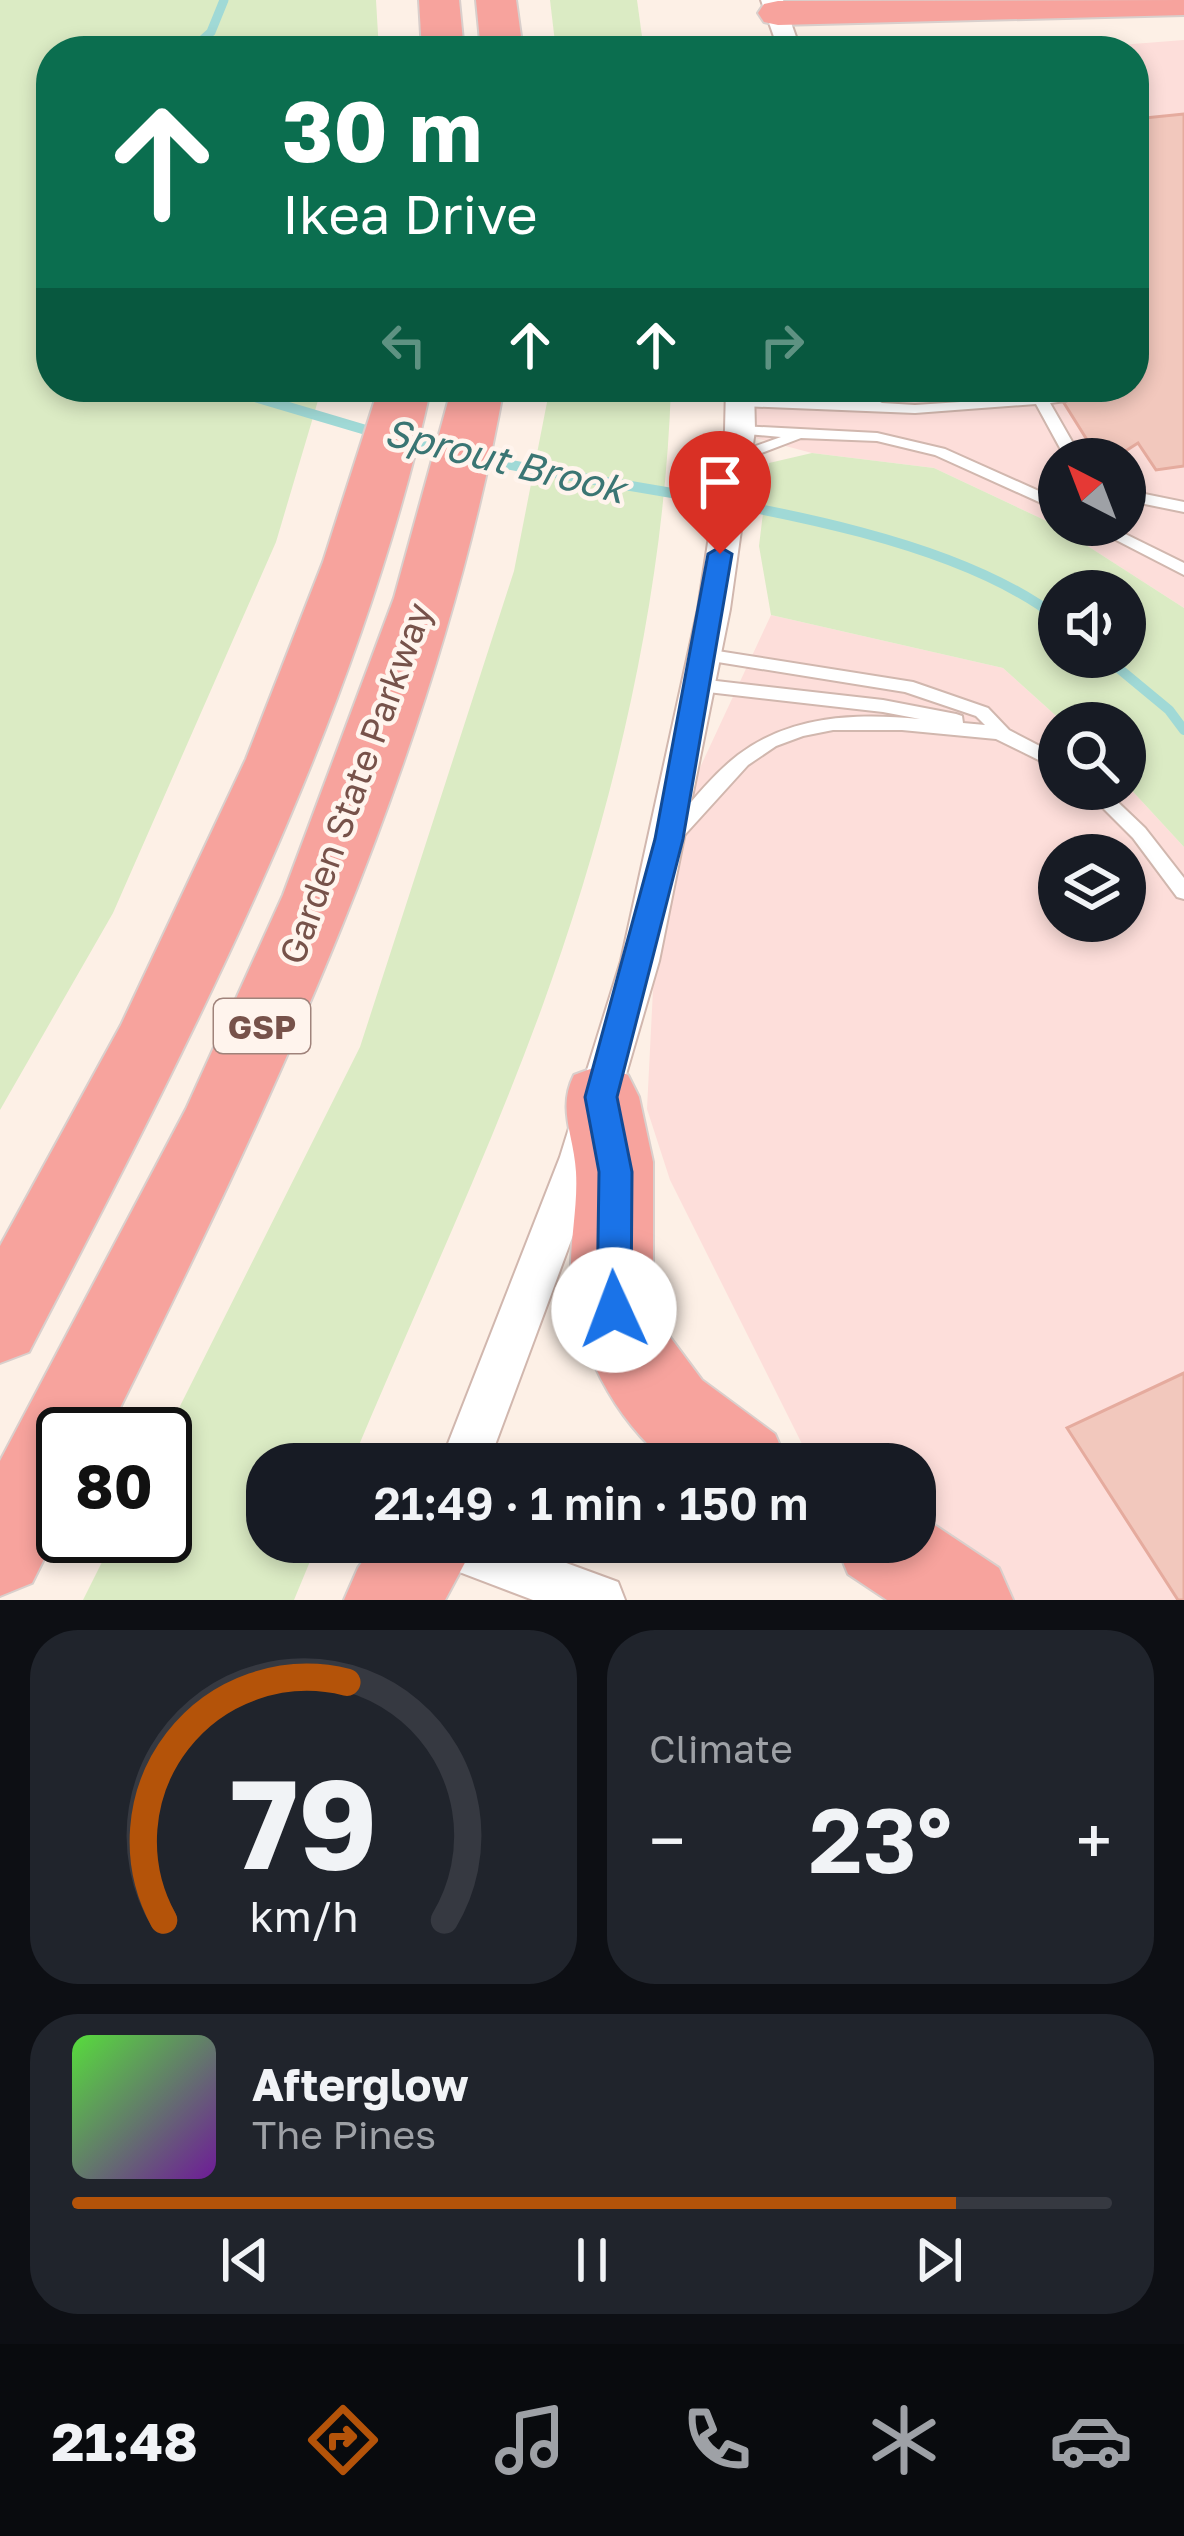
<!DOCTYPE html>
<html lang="en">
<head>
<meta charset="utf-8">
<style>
  :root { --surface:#171b24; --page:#20242c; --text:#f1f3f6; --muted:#9ea1a6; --line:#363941; --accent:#b45309 }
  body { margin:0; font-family:"Golos Text",sans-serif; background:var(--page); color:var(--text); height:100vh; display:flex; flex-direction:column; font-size:45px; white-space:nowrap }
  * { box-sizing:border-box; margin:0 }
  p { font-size:39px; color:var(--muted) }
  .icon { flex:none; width:66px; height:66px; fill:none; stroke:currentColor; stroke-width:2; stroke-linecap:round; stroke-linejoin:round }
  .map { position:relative; height:1600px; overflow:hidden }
  .details { display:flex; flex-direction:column; gap:30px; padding:30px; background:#0d0f14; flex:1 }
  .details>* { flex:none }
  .hud { position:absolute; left:36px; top:36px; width:1113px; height:366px; border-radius:48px; box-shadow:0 6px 18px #0003; background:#0b6e4f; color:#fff; overflow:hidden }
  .needle { width:78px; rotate:318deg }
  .tools { position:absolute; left:1038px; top:438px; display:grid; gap:24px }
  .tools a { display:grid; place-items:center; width:108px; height:108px; border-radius:50%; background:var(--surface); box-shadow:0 6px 18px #0003; font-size:60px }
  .speed { position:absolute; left:36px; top:1407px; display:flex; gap:24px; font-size:60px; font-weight:700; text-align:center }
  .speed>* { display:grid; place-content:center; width:156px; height:156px; border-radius:50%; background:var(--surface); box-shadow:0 6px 18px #0003; line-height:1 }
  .speed .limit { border:6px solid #111; border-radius:18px; background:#fff; color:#111 }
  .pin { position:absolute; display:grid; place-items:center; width:102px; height:102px; color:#fff; margin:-123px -51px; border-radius:50% 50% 50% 0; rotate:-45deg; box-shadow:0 0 12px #0007 }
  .pin .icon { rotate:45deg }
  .me { position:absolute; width:132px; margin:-66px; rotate:358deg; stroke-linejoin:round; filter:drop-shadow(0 0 9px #0008) }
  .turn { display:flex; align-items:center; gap:42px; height:252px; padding:0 48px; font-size:54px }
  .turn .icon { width:156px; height:156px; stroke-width:2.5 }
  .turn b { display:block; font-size:84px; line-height:102px }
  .lanes { display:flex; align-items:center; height:114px; padding:0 48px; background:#0003; justify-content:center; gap:60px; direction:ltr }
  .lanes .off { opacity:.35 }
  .big { font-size:90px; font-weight:600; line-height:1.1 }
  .details .tile { flex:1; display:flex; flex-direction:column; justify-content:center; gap:18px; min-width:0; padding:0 42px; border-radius:48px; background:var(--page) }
  .details .dial { align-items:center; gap:0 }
  .dial svg { height:312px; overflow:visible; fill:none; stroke:var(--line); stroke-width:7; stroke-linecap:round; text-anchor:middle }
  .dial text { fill:var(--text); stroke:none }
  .song { display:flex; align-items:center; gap:36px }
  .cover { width:144px; height:144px; border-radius:18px; background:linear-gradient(135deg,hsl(110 70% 55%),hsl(280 70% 35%)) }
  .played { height:12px; border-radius:6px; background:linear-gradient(90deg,var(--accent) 85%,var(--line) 85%) }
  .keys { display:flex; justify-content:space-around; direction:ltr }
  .heat { display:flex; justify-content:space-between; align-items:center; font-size:66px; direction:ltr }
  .details .tiles { flex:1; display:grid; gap:30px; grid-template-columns:1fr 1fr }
  .tile:last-child { grid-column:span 2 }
  .trip { position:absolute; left:246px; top:1443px; width:690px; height:120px; border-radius:48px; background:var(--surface); box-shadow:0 6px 18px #0003; font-weight:600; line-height:120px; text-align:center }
  .dock { display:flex; height:192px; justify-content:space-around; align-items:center; background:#090b0e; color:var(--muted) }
  .dock .icon { width:84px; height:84px }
  .dock .selected { color:var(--accent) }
  .dock b { font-size:54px; color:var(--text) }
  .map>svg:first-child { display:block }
</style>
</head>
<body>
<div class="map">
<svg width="1184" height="1600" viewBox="0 0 1184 1600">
  <rect width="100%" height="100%" fill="#fdf0e6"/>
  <g fill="#fddeda" fill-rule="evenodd">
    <path d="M1184 40V608L1055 525 934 468 812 453 755 438 752 387H1134V51H1043ZM1059 459H1125V525H1059Z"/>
    <path d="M771 615 1003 668 1064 723H1059V789H1125V783L1184 847V1600H1015L915 1538V1464L811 1462 670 1180 647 1109 654 970 691 787ZM1059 855H1125V921H1059Z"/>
  </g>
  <g fill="#dbebc4" fill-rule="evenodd">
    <path d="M0 0H376L379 51H51V387H322L276 542 113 913 0 1110Z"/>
    <path d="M550 0H637L644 51H556Z"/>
    <path d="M550 387H671C664 598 613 812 541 1010 485 1163 414 1313 351 1464H267V1542H318L294 1600H83L115 1536H165V1436L360 1047 514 571Z"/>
    <path d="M812 453 934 468 1055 525 1184 608V847L1125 783V723H1064L1003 668 771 615 759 546 769 463ZM1125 591V657H1059V591Z"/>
  </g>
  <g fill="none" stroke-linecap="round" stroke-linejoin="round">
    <g stroke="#a0d9d6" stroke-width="9">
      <path d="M190 51 211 32 224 0"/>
      <path d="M51 216 46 225 51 229"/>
      <path d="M222 387 255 397"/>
    </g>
    <g stroke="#a0d9d6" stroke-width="10">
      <path d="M245 394 376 433"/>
      <path d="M402 439 446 450"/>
      <path d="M477 458C643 495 927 515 1059 619"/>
      <path d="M1105 657 1169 710 1184 730"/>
    </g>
  </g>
  <g fill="#f2c8bd" stroke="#e5ab9e" stroke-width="3">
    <path d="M1184 114V466L1156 470 1138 443 1113 459H1099L1054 387H1134V119Z"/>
    <path d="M1184 1373V1600H1178L1067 1428Z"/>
  </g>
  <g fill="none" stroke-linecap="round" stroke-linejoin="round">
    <defs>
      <g id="lane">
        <path d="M832 387H851L882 403 915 405 1066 395V401L1050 403 1082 459H1066L1036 404 915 413 741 406 734 402 741 398 862 402Z"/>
        <path d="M740 426 877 433 945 449 1059 500V511L935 455 877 441 801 438 738 462H728V456L781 437 735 433V427Z"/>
        <path d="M1125 490 1184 502V512L1125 500Z"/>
        <path d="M1087 525H1107L1184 563V575Z"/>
        <path d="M705 649 913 682 988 708 1009 730 1059 756V770L996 739 902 730H833L803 736 776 746 748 765 679 841H667L664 836 667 831C689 805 711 776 738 755 791 715 856 713 920 719L883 712 699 691 691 685 693 681 699 679 883 700 956 714 962 716 963 723 985 725 976 716 905 692 699 659 697 655 699 651Z"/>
        <path d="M1084 789H1104L1145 828 1184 878V899L1177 897 1133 838Z"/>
      </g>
      <g id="street">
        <path d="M761 0H783L801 51H779Z"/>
        <path d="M726 387H754L755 430 730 609 659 961 602 1157 488 1464H440L560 1157 621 961 698 609 725 430Z"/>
        <path d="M417 1542H509L618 1582 625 1600H533L425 1559Z"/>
      </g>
      <g id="highway">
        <path d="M419 0H459L464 51H422Z"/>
        <path d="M476 0H516L523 51H481Z"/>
        <path d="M1184 0V15L778 25 764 22 758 13 764 4 778 1Z"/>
        <path d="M379 387H431C357 725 187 1047 29 1352L0 1363V1246L121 1025 246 759 323 562Z"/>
        <path d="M452 387H504C438 755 272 1102 107 1434H63V1521L32 1583 0 1596V1461L186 1109 283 895 394 598Z"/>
        <path d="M601 1065 628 1075 639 1097 653 1162V1274L664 1329 702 1380 775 1434 788 1464H670C614 1420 575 1344 571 1273 570 1239 578 1206 576 1172 574 1135 557 1109 574 1075Z"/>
        <path d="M915 1512 999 1568 1013 1600H887L848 1574 835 1542H915Z"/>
        <path d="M376 1542H476L445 1600H344L358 1568Z"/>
      </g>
    </defs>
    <use href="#lane" stroke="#d1b7ae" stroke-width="4"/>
    <use href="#street" stroke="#d1b7ae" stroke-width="4"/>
    <use href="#highway" stroke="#d9cfcc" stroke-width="4"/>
    <use href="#lane" fill="#fff" fill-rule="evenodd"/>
    <use href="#street" fill="#fff" fill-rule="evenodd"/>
    <use href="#highway" fill="#f7a39d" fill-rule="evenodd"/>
  </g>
  <path fill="#1a73e8" stroke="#114b97" stroke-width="3" d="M720 547 732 554 683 839 617 1097 632 1172 631 1310 626 1321 614 1326 602 1321 597 1310 599 1172 585 1097 655 839 708 554Z"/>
  <g text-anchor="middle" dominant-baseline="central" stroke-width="9" stroke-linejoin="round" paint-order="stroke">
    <rect fill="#fff4ed" stroke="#a0837b" stroke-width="3" x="214" y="999" width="96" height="54" rx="9"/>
    <g font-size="33" font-weight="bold" fill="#77524a">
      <text x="262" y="1026">GSP</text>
    </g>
    <g font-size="36" fill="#77524a" stroke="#fff4ed">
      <text transform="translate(355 783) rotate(-70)">Garden State Parkway</text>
    </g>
    <g font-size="39" font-style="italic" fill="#3a7573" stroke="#fff4ed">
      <text transform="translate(505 460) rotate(14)">Sprout Brook</text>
    </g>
  </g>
</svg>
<div class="tools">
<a><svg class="needle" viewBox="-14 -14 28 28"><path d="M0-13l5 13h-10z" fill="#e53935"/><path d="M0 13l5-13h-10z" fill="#9ea1a6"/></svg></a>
<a><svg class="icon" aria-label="sound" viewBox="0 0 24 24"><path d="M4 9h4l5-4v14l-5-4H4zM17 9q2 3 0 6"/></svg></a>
<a><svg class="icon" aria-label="search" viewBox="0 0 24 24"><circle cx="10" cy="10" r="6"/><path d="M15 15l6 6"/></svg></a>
<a><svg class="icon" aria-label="layers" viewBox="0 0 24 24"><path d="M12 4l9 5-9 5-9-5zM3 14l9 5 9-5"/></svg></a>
</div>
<div class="speed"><div class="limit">80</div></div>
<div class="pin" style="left:720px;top:554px;background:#d93025"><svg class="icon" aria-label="arrive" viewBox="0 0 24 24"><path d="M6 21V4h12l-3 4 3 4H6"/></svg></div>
<svg class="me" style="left:614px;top:1310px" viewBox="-20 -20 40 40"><circle r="19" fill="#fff"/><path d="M0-13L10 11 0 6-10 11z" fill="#1a73e8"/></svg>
<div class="trip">21:49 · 1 min · 150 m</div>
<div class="hud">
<div class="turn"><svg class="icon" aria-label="ahead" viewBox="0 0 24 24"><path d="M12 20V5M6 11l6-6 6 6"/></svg><div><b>30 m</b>Ikea Drive</div></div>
<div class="lanes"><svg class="icon off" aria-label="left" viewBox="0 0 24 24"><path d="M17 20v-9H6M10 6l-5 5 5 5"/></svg><svg class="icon" aria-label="ahead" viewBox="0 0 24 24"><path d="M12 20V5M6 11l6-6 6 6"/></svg><svg class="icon" aria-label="ahead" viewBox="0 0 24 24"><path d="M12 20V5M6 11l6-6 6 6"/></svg><svg class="icon off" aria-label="right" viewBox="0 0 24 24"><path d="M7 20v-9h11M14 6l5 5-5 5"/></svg></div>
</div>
</div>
<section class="details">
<div class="tiles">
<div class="tile dial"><svg viewBox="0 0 100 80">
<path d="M14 69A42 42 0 1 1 86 69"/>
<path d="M14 69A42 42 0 0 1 61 8" stroke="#b45309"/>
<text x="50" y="56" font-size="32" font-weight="700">79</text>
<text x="50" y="72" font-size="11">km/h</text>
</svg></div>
<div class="tile"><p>Climate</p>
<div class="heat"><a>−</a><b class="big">23°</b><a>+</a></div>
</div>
<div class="tile">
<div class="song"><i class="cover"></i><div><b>Afterglow</b><p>The Pines</p></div></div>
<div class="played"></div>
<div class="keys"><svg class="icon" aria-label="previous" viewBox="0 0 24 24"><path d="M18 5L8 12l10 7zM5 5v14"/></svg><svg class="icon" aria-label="pause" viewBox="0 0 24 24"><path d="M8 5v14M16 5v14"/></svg><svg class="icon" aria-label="next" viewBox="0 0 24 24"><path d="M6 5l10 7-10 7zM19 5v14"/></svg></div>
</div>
</div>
</section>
<nav class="dock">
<b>21:48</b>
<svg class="icon selected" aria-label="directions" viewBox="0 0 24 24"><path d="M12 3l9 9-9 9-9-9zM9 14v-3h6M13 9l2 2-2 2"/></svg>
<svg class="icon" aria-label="music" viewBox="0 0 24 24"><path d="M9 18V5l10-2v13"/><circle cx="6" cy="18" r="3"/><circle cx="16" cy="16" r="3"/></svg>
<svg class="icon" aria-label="phone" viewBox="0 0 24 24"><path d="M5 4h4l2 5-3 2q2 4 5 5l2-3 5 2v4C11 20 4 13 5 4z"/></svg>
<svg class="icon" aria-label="climate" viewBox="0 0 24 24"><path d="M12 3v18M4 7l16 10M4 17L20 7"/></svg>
<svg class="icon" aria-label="car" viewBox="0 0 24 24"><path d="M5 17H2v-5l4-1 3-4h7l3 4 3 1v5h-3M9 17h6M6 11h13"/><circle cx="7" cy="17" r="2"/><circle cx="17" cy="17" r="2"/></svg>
</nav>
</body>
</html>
